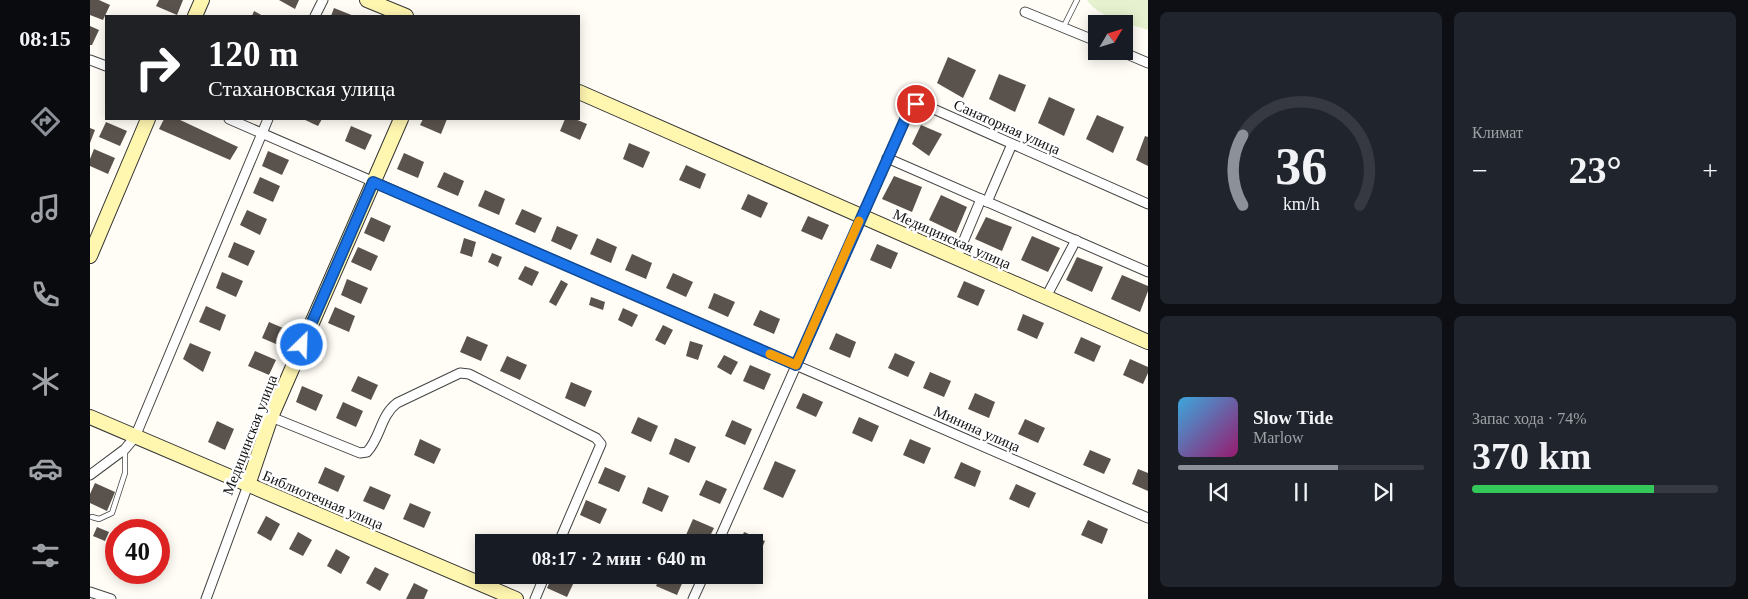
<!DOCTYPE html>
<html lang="ru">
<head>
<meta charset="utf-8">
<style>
  :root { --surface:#171b24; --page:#20242c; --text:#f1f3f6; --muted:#9ea1a6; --line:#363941; --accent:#8c9099 }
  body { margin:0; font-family:"Times New Roman",serif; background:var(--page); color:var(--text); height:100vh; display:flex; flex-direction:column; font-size:19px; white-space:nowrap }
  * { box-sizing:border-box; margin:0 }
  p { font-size:16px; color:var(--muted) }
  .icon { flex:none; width:28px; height:28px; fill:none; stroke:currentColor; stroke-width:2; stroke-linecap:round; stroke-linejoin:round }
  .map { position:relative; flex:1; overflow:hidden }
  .panel { display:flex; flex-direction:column; gap:12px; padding:12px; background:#0d0f14; width:600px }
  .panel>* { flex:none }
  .hud { position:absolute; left:15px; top:15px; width:475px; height:105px; border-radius:0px; box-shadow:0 2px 12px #0003; background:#202124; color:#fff; overflow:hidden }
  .needle { width:32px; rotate:52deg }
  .controls { position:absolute; left:998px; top:15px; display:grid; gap:10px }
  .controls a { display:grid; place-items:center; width:45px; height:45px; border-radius:0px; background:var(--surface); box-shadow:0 2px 12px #0003; font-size:25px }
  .speed { position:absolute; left:15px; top:519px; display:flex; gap:10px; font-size:25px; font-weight:700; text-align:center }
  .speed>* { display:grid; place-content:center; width:65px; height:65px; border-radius:50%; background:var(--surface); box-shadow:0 2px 12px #0003; line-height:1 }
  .speed .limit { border:8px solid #d22; background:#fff; color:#111 }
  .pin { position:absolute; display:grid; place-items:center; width:42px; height:42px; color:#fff; margin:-21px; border:2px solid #fff; border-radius:50%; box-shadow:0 1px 5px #0007 }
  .me { position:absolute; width:55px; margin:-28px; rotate:24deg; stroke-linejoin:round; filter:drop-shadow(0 0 4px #0008) }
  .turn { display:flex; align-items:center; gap:18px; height:105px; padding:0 20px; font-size:22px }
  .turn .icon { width:65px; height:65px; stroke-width:2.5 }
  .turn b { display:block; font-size:35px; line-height:42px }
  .big { font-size:38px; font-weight:800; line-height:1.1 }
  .panel .tile { flex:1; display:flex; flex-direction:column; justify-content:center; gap:8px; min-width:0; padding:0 18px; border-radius:8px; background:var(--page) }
  .panel .dial { align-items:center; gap:0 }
  .dial svg { height:130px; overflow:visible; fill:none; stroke:var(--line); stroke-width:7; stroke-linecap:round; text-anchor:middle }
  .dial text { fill:var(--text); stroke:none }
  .song { display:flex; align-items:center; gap:15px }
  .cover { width:60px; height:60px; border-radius:8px; background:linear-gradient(135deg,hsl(200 70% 55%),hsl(320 70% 35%)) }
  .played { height:5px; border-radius:2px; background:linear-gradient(90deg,var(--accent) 65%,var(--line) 65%) }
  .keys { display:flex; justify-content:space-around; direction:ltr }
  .heat { display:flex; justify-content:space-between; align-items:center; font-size:28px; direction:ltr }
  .charge { height:8px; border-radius:4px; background:linear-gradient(90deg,#34c759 74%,var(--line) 0) }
  .panel .tiles { flex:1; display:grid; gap:12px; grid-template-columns:repeat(2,1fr) }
  .trip { position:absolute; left:385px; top:534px; width:288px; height:50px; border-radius:0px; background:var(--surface); box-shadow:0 2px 12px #0003; font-weight:800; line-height:50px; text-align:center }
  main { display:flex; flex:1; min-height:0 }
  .tabs { display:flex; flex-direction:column; width:90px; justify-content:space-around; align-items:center; background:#090b0e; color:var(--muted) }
  .tabs .icon { width:35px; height:35px }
  .tabs .selected { color:var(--accent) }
  .tabs b { font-size:22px; color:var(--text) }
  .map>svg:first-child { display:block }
</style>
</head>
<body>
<main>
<nav class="tabs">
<b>08:15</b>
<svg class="icon selected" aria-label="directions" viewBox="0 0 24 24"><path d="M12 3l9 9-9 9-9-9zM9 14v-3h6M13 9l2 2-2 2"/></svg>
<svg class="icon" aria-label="music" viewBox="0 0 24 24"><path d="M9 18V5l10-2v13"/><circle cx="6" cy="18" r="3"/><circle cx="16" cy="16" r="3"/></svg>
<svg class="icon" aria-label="phone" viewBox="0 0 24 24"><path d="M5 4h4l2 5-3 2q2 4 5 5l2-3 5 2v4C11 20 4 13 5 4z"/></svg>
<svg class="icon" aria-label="climate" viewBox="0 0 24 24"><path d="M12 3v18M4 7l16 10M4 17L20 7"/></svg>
<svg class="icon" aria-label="car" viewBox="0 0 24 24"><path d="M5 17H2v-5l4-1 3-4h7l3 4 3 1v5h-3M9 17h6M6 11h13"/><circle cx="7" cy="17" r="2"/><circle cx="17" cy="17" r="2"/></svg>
<svg class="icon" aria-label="filters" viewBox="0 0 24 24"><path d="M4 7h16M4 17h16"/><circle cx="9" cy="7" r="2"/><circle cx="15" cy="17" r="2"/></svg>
</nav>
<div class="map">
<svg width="1058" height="599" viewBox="0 0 1058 599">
  <rect width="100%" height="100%" fill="#fffdf5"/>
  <path fill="#e6f2cf" d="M997 0H1058V30C1038 23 1009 18 997 0Z"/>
  <g fill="#5a524d">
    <path d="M0 0H9L20 5 13 20 0 15Z"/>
    <path d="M69 0H93L87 15 66 6Z"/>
    <path d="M189 0H209L205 9Z"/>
    <path d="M244 8 264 16H241Z"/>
    <path d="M164 11 173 16H162Z"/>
    <path d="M0 26 9 30 2 45H0Z"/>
    <path d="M858 57 886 70 873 98 847 83Z"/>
    <path d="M909 74 936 85 925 112 899 99Z"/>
    <path d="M959 97 985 109 974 136 948 123Z"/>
    <path d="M1007 115 1034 127 1023 153 996 139Z"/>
    <path d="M74 119H88L148 147 140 160 69 129Z"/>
    <path d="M213 119H232L228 126Z"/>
    <path d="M333 119H357L351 134 330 125Z"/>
    <path d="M475 119H485L497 124 490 140 470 131Z"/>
    <path d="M16 122 37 131 30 146 9 137Z"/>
    <path d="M831 125 852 134 839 156 822 144Z"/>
    <path d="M261 126 282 135 275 150 255 141Z"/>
    <path d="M0 128 5 130 0 143Z"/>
    <path d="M1055 136 1058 137V166L1046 160Z"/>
    <path d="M539 143 560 152 553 168 533 159Z"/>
    <path d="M4 149 25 158 18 174 0 166V159Z"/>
    <path d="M178 151 199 160 192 175 172 166Z"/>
    <path d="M314 153 334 162 328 178 307 169Z"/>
    <path d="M596 165 616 174 610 189 589 180Z"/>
    <path d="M354 172 374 181 368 196 347 187Z"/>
    <path d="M804 176 832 187 822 212 792 199Z"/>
    <path d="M170 177 190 186 183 202 163 193Z"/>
    <path d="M395 190 415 199 409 215 388 206Z"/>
    <path d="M658 194 678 203 671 218 651 209Z"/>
    <path d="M851 195 877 207 866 233 839 220Z"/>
    <path d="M432 209 452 218 445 233 425 224Z"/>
    <path d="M157 210 177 219 170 235 150 225Z"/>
    <path d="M718 216 739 225 732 240 711 231Z"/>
    <path d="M281 217 301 226 294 242 274 233Z"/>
    <path d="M896 217 922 227 912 251 885 239Z"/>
    <path d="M467 226 488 235 481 250 461 241Z"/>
    <path d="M942 236 970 248 958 272 931 260Z"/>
    <path d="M374 238 386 242 382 257 370 253Z"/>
    <path d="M507 238 527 247 521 263 500 254Z"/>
    <path d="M144 242 165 251 158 266 138 257Z"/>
    <path d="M787 244 808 253 801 269 780 260Z"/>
    <path d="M268 247 288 256 281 271 261 262Z"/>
    <path d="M402 253 412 257 408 267 398 262Z"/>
    <path d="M542 254 562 263 556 279 535 270Z"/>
    <path d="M987 257 1013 267 1002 292 976 280Z"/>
    <path d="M435 266 449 272 442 286 428 279Z"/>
    <path d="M132 272 153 281 146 297 126 288Z"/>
    <path d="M583 273 603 282 596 297 576 288Z"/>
    <path d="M1032 275 1058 286V291L1050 312 1021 299Z"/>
    <path d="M257 279 278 288 271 304 251 295Z"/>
    <path d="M471 280 478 284 466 306 459 302Z"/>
    <path d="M874 281 895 290 888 306 867 297Z"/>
    <path d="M624 293 645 302 638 317 618 308Z"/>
    <path d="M501 297 515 302 513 310 499 305Z"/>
    <path d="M116 306 136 315 130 331 109 322Z"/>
    <path d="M245 307 265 316 259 332 238 323Z"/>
    <path d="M533 308 548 315 542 327 528 320Z"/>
    <path d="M670 310 690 319 684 334 663 325Z"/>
    <path d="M933 314 954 323 947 339 927 330Z"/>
    <path d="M179 322 200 331 193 347 172 338Z"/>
    <path d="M573 325 583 330 575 345 565 340Z"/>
    <path d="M746 333 766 342 760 358 739 349Z"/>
    <path d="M377 336 398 345 391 361 370 352Z"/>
    <path d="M991 337 1011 346 1004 362 984 353Z"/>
    <path d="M600 341 613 345 608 360 596 356Z"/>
    <path d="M100 343 121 352 113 372 93 359Z"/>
    <path d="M165 351 186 360 179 375 158 366Z"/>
    <path d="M805 353 825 362 818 377 798 368Z"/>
    <path d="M634 355 648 362 641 375 627 367Z"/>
    <path d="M417 356 437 365 430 380 410 371Z"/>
    <path d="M1040 359 1058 367V373L1053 384 1033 375Z"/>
    <path d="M660 365 681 374 674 390 653 381Z"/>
    <path d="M840 372 861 381 854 397 833 388Z"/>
    <path d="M268 376 288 385 281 400 261 391Z"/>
    <path d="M481 382 502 391 495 407 475 398Z"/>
    <path d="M212 386 233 395 226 411 206 402Z"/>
    <path d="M713 393 733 402 726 417 706 408Z"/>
    <path d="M885 393 905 402 899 418 878 409Z"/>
    <path d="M253 402 273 411 266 427 246 418Z"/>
    <path d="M548 417 568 426 561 442 541 433Z"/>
    <path d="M769 417 789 426 782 442 762 433Z"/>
    <path d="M935 419 955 428 948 443 928 434Z"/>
    <path d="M642 420 662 429 655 445 635 436Z"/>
    <path d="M127 421 144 429 135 450 118 442Z"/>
    <path d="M585 438 606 447 599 463 579 454Z"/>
    <path d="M330 439 351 449 344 464 324 455Z"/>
    <path d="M820 439 841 448 834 464 813 455Z"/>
    <path d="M1000 450 1021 459 1014 474 993 465Z"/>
    <path d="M685 461 706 470 693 498 673 489Z"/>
    <path d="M871 462 891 471 885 487 864 478Z"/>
    <path d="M235 467 255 476 248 492 228 483Z"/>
    <path d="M515 467 536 476 529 492 508 483Z"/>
    <path d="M1048 469 1058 473V491L1042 484Z"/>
    <path d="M616 480 637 489 630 504 609 495Z"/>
    <path d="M5 483 25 492 17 511 0 503V494Z"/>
    <path d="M926 484 946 493 939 508 919 499Z"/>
    <path d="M280 486 301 495 294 510 273 501Z"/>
    <path d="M558 487 579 496 572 512 552 503Z"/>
    <path d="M496 500 517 509 510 524 490 515Z"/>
    <path d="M320 503 341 512 334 528 313 519Z"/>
    <path d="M176 516 190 524 181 541 167 533Z"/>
    <path d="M603 519 624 528 617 542 596 535Z"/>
    <path d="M998 520 1018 529 1012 544 991 535Z"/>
    <path d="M7 527 19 532 15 541 3 536Z"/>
    <path d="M208 532 222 540 213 556 199 549Z"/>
    <path d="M654 532 675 541 664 567V542H650Z"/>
    <path d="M246 549 260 557 251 574 237 566Z"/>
    <path d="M285 567 299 574 290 591 276 583Z"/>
    <path d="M463 575H469L484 582 477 597 457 588Z"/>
    <path d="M571 575H583L594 579 587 595 566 586Z"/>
    <path d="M324 583 338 590 334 599H316Z"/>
  </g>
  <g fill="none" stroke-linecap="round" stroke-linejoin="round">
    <defs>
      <g id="lane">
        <path d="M973 28 987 0"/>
        <path d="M2 517 9 519 22 513 35 473V450"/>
      </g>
      <g id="street">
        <path d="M935 12 1006 41"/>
        <path d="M225 16 233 0"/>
        <path d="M1030 51 1058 63"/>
        <path d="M0 60 16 66"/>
        <path d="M139 119 1058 518"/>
        <path d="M797 158 1058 272"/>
        <path d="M897 202 922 144"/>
        <path d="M866 259 891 199"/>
        <path d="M956 297 986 240"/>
        <path d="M181 417 270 453 277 452C291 437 290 416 307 403L370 373 379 374 506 438 511 444 469 542"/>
        <path d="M0 475 35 449 45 437 178 119"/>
        <path d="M628 542 821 106 830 103 1058 204"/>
        <path d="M0 592 21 599"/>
        <path d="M116 599 158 485"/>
        <path d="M445 599 455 575"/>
        <path d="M603 599 614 575"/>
      </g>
      <g id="secondary">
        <path d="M277 0 316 16"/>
        <path d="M105 16 112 0"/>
        <path d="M489 92 1058 342"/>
        <path d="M0 256 58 119"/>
        <path d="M0 417 426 599"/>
        <path d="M158 485 181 417 311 119"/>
      </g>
    </defs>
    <use href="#lane" stroke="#444" stroke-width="6"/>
    <use href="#street" stroke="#444" stroke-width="11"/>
    <use href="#secondary" stroke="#333" stroke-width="16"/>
    <use href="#lane" stroke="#fff" stroke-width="4.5"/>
    <use href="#street" stroke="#fff" stroke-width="9"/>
    <use href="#secondary" stroke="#fff6b0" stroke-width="14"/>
  </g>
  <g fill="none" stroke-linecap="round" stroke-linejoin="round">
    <defs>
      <path id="route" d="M212 345 283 182 706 365 821 106 826 104"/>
    </defs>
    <use href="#route" stroke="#114b97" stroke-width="12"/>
    <use href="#route" stroke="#1a73e8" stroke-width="9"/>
    <path stroke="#f59e0b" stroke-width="9" d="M680 354 706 365 769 221"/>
  </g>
  <g text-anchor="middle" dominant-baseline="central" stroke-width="5" stroke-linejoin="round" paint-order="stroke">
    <g font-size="15" fill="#111" stroke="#fff">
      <text transform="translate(917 127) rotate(24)">Санаторная улица</text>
      <text transform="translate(862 239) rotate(24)">Медицинская улица</text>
      <text transform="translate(887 429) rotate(24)">Минина улица</text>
      <text transform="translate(160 435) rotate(-69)">Медицинская улица</text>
      <text transform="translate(233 500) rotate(23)">Библиотечная улица</text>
    </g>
  </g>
</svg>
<div class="controls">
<a><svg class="needle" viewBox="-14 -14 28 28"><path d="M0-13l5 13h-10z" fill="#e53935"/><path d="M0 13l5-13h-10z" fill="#9ea1a6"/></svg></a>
</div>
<div class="speed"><div class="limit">40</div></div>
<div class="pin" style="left:826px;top:104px;background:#d93025"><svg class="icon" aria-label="arrive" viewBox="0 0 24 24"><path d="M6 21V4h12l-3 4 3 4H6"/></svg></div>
<svg class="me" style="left:212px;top:345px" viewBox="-20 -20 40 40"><circle r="17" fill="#1a73e8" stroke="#fff" stroke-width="3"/><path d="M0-11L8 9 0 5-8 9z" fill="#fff"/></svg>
<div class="trip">08:17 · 2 мин · 640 m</div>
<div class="hud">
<div class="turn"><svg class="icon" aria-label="right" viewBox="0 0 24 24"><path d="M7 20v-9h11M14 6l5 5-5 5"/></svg><div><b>120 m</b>Стахановская улица</div></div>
</div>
</div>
<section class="panel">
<div class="tiles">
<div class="tile dial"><svg viewBox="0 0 100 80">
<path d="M14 69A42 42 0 1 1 86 69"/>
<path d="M14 69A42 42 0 0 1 14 26" stroke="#8c9099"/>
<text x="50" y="56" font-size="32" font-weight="700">36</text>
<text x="50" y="72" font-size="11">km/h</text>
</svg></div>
<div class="tile"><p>Климат</p>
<div class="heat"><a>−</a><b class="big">23°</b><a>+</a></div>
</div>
<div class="tile">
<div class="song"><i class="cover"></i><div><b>Slow Tide</b><p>Marlow</p></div></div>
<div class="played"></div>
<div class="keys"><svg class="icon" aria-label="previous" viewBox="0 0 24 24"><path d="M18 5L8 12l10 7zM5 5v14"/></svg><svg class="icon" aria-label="pause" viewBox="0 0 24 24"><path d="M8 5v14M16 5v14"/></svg><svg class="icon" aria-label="next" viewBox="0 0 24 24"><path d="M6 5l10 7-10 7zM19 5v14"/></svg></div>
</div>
<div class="tile"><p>Запас хода · 74%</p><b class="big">370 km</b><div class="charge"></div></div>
</div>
</section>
</main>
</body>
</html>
